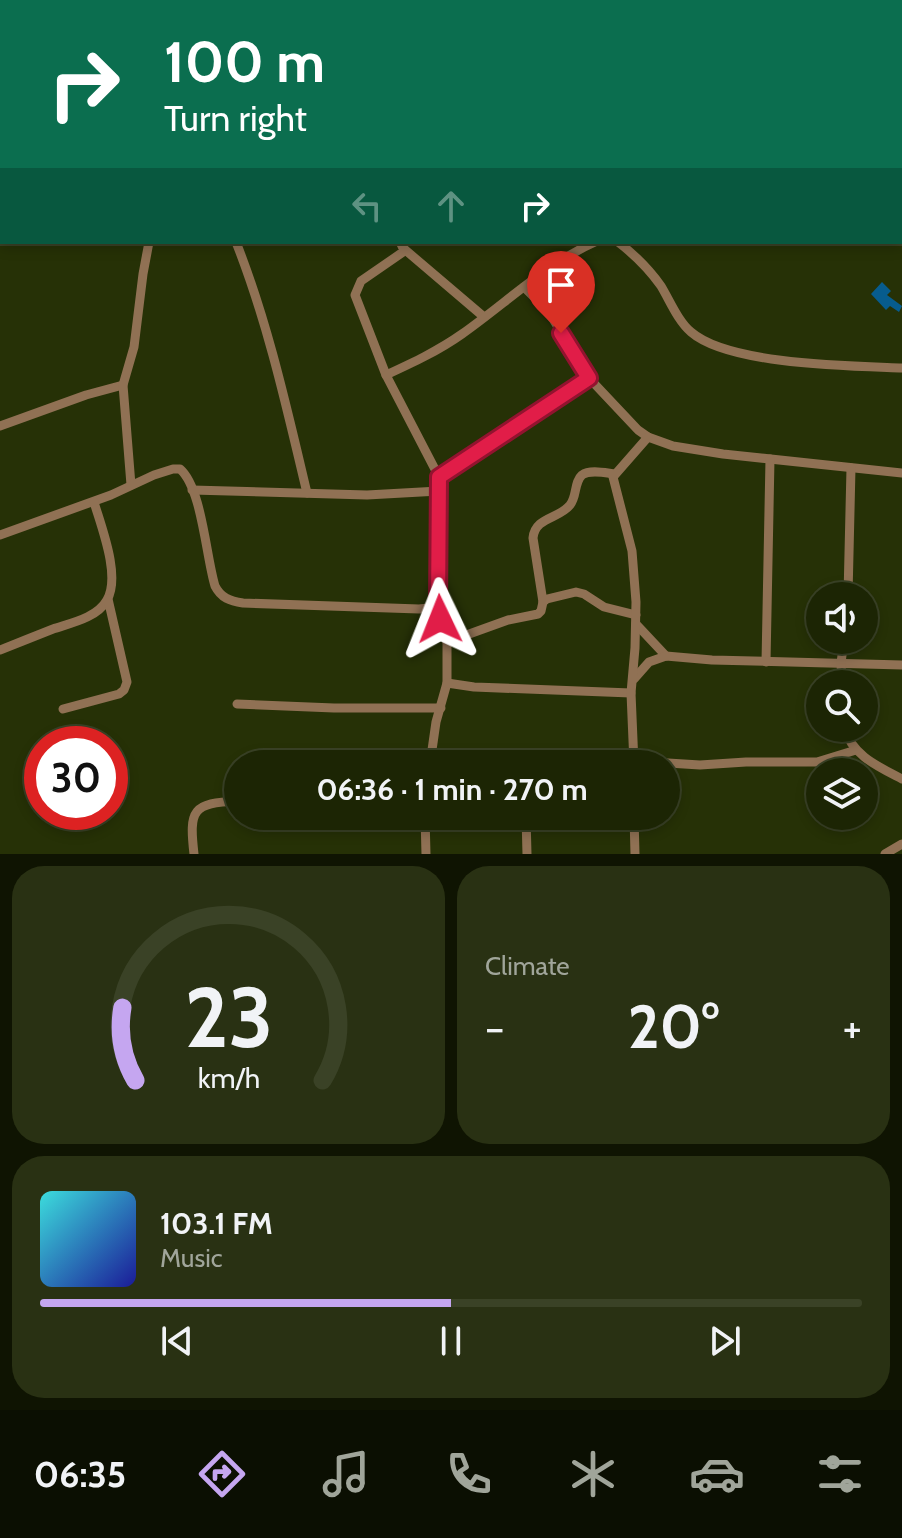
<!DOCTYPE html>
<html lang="en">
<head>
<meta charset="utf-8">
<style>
  :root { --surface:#1c2504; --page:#293113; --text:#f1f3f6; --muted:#a0a59a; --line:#3a4226; --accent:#c5a6f0 }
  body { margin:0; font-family:Cabin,sans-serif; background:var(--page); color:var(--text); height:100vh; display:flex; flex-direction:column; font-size:30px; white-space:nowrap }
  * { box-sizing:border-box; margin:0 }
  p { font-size:26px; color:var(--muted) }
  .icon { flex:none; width:44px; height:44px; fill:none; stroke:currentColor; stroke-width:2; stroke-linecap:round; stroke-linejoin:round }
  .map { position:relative; height:854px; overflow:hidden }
  .sheet { display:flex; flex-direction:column; gap:12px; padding:12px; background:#0f1402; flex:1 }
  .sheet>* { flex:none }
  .guide { position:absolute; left:0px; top:0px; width:902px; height:244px; box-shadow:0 4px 12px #0003,0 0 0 2px var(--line); background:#0b6e4f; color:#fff; overflow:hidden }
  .buttons { position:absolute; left:806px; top:582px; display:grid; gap:16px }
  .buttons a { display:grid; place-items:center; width:72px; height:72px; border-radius:50%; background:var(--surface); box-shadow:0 4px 12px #0003,0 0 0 2px var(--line); font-size:40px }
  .speed { position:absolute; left:24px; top:726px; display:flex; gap:16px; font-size:40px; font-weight:700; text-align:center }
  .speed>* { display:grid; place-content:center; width:104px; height:104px; border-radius:50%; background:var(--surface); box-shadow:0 4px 12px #0003,0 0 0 2px var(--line); line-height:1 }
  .speed .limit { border:12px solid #d22; background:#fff; color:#111 }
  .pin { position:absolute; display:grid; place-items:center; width:68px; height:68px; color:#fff; margin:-82px -34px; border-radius:50% 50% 50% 0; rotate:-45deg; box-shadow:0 0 8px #0007 }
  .pin .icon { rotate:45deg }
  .me { position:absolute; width:88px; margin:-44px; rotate:358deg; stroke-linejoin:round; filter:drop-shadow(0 0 6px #0008) }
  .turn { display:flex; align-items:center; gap:28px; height:168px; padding:0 32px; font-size:36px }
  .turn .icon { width:104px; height:104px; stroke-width:2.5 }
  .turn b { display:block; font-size:56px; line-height:68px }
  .lanes { display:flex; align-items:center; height:76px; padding:0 32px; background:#0003; justify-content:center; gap:40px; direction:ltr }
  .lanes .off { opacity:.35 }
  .big { font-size:60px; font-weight:700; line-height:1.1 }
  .sheet .widget { flex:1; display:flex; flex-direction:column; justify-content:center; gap:12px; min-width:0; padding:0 28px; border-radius:32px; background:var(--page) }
  .sheet .dial { align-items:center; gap:0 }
  .dial svg { height:208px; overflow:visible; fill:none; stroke:var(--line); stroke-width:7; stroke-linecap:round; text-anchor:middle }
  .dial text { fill:var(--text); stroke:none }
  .song { display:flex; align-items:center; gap:24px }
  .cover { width:96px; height:96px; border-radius:12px; background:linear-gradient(135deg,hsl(180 70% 55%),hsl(240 70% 35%)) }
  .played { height:8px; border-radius:4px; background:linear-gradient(90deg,var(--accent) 50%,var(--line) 50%) }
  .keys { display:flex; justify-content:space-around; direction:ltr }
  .heat { display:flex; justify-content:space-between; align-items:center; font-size:44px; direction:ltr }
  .sheet .tiles { flex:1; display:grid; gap:12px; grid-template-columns:1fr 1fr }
  .widget:last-child { grid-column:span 2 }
  .trip { position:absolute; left:224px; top:750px; width:456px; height:80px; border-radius:40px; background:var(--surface); box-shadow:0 4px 12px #0003,0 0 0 2px var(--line); font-weight:700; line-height:80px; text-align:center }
  .menu { display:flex; height:128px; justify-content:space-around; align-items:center; background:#0b0f02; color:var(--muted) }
  .menu .icon { width:56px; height:56px }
  .menu .selected { color:var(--accent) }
  .menu b { font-size:36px; color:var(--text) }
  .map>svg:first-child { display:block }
</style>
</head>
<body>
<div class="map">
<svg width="902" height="854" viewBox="0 0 902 854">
  <rect width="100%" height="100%" fill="#263106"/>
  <path fill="#075c8e" d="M882 282 891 291 887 295 902 306 899 312 890 306 886 310 871 294Z"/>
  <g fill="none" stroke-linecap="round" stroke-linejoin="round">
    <g stroke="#907154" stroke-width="9">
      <path d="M376 0 380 2"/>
      <path d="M482 0 485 2"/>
      <path d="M882 0 884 2"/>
      <path d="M572 2 573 0"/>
      <path d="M707 2 708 0"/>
      <path d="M840 2 841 0"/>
      <path d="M900 23 902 26"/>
      <path d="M900 127 902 126"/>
      <path d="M0 233H2"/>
      <path d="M236 242C268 323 287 409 307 493"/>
      <path d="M400 242 403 248V252L361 281 355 295 386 375 439 477 438 607"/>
      <path d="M618 242C635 255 649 269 661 286 670 301 678 321 691 332 729 365 851 366 902 368"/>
      <path d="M403 248 484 317"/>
      <path d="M524 287 538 301 553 319 589 378 638 430 648 437 673 446 723 454 902 473"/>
      <path d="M386 375C412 363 438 351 462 334 506 303 546 264 595 242"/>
      <path d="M0 426 86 395 123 385"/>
      <path d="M439 477 589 378"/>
      <path d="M131 485 123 385 134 347 143 274 149 242"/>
      <path d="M192 490 367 495 439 491"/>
      <path d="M0 535 111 495 154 475 173 469H180C202 488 206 557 215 586 221 598 230 601 243 603L419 609 438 607 447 642V683L436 722 430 764"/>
      <path d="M848 596 851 468"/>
      <path d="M543 602 533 538C535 517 559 519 570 505 577 497 574 482 582 475 590 469 606 473 615 474"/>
      <path d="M636 624 666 656"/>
      <path d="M447 642 508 620 538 614 541 611 543 602 547 599 576 592 584 594 604 607 636 615"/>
      <path d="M0 650C18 643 35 636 53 629 71 623 97 618 107 600 121 576 101 526 94 502"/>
      <path d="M766 662 770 459"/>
      <path d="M634 679 649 662 666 656 712 660 902 665"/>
      <path d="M447 683 474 687 631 693"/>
      <path d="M842 684 841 663 844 640"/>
      <path d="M237 704 334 708H441"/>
      <path d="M63 709 119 694 124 690 127 682 108 599"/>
      <path d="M845 728C851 755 879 767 902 779"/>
      <path d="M634 764 631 693 635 648 636 602 632 551 613 477 648 437"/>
      <path d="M635 764 652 762 700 765 746 762H817L856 750"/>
      <path d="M425 816 426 854"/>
      <path d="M526 816 527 854"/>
      <path d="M634 816 635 854"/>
      <path d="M194 854C189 810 192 803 238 801"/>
      <path d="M885 854 902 844"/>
    </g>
  </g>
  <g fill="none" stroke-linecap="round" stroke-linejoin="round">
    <defs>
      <path id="route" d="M440 619 438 607 439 477 589 378 561 333"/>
    </defs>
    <use href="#route" stroke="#92132f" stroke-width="20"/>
    <use href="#route" stroke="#e11d48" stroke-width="14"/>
  </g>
</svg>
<div class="buttons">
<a><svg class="icon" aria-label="sound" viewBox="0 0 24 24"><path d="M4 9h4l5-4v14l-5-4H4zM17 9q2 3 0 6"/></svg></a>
<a><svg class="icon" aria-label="search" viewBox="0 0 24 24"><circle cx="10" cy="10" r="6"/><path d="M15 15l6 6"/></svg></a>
<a><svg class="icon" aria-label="layers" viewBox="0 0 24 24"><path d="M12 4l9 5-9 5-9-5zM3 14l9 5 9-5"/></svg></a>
</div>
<div class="speed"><div class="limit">30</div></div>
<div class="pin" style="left:561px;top:333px;background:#d93025"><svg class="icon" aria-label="arrive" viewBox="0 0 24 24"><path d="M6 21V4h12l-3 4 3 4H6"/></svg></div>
<svg class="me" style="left:440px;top:619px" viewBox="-20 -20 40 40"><path d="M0-17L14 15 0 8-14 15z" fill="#e11d48" stroke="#fff" stroke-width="4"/></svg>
<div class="trip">06:36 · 1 min · 270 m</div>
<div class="guide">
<div class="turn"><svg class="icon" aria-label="right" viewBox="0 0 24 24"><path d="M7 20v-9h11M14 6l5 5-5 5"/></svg><div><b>100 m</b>Turn right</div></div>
<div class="lanes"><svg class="icon off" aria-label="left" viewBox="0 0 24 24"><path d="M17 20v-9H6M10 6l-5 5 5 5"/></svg><svg class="icon off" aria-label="ahead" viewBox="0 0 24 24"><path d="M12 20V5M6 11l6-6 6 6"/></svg><svg class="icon" aria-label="right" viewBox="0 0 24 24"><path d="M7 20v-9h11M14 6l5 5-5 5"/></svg></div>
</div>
</div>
<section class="sheet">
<div class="tiles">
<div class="widget dial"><svg viewBox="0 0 100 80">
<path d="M14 69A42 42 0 1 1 86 69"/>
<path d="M14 69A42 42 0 0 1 9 41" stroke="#c5a6f0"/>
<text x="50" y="56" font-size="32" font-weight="700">23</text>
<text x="50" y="72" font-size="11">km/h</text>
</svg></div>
<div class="widget"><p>Climate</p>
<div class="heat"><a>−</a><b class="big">20°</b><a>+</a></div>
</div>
<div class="widget">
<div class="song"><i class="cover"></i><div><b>103.1 FM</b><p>Music</p></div></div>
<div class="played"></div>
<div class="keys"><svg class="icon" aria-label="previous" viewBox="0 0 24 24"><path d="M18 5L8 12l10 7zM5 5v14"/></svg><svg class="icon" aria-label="pause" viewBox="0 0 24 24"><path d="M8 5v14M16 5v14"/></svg><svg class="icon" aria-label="next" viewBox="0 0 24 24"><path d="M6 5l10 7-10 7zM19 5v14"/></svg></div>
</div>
</div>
</section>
<nav class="menu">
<b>06:35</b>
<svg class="icon selected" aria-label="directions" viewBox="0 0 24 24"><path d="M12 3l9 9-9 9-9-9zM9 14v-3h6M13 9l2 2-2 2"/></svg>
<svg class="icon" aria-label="music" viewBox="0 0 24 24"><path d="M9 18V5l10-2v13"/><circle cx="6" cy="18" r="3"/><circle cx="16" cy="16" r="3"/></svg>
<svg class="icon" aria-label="phone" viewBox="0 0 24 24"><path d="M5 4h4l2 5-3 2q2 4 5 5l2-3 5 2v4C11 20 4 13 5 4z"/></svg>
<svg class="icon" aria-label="climate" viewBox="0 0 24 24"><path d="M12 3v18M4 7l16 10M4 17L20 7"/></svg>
<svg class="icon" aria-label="car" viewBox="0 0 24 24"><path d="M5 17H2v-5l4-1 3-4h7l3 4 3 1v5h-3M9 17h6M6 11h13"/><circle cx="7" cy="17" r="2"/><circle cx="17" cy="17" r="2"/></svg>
<svg class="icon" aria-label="filters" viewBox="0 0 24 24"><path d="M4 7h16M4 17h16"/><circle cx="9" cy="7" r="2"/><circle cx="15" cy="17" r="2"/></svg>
</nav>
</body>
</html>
